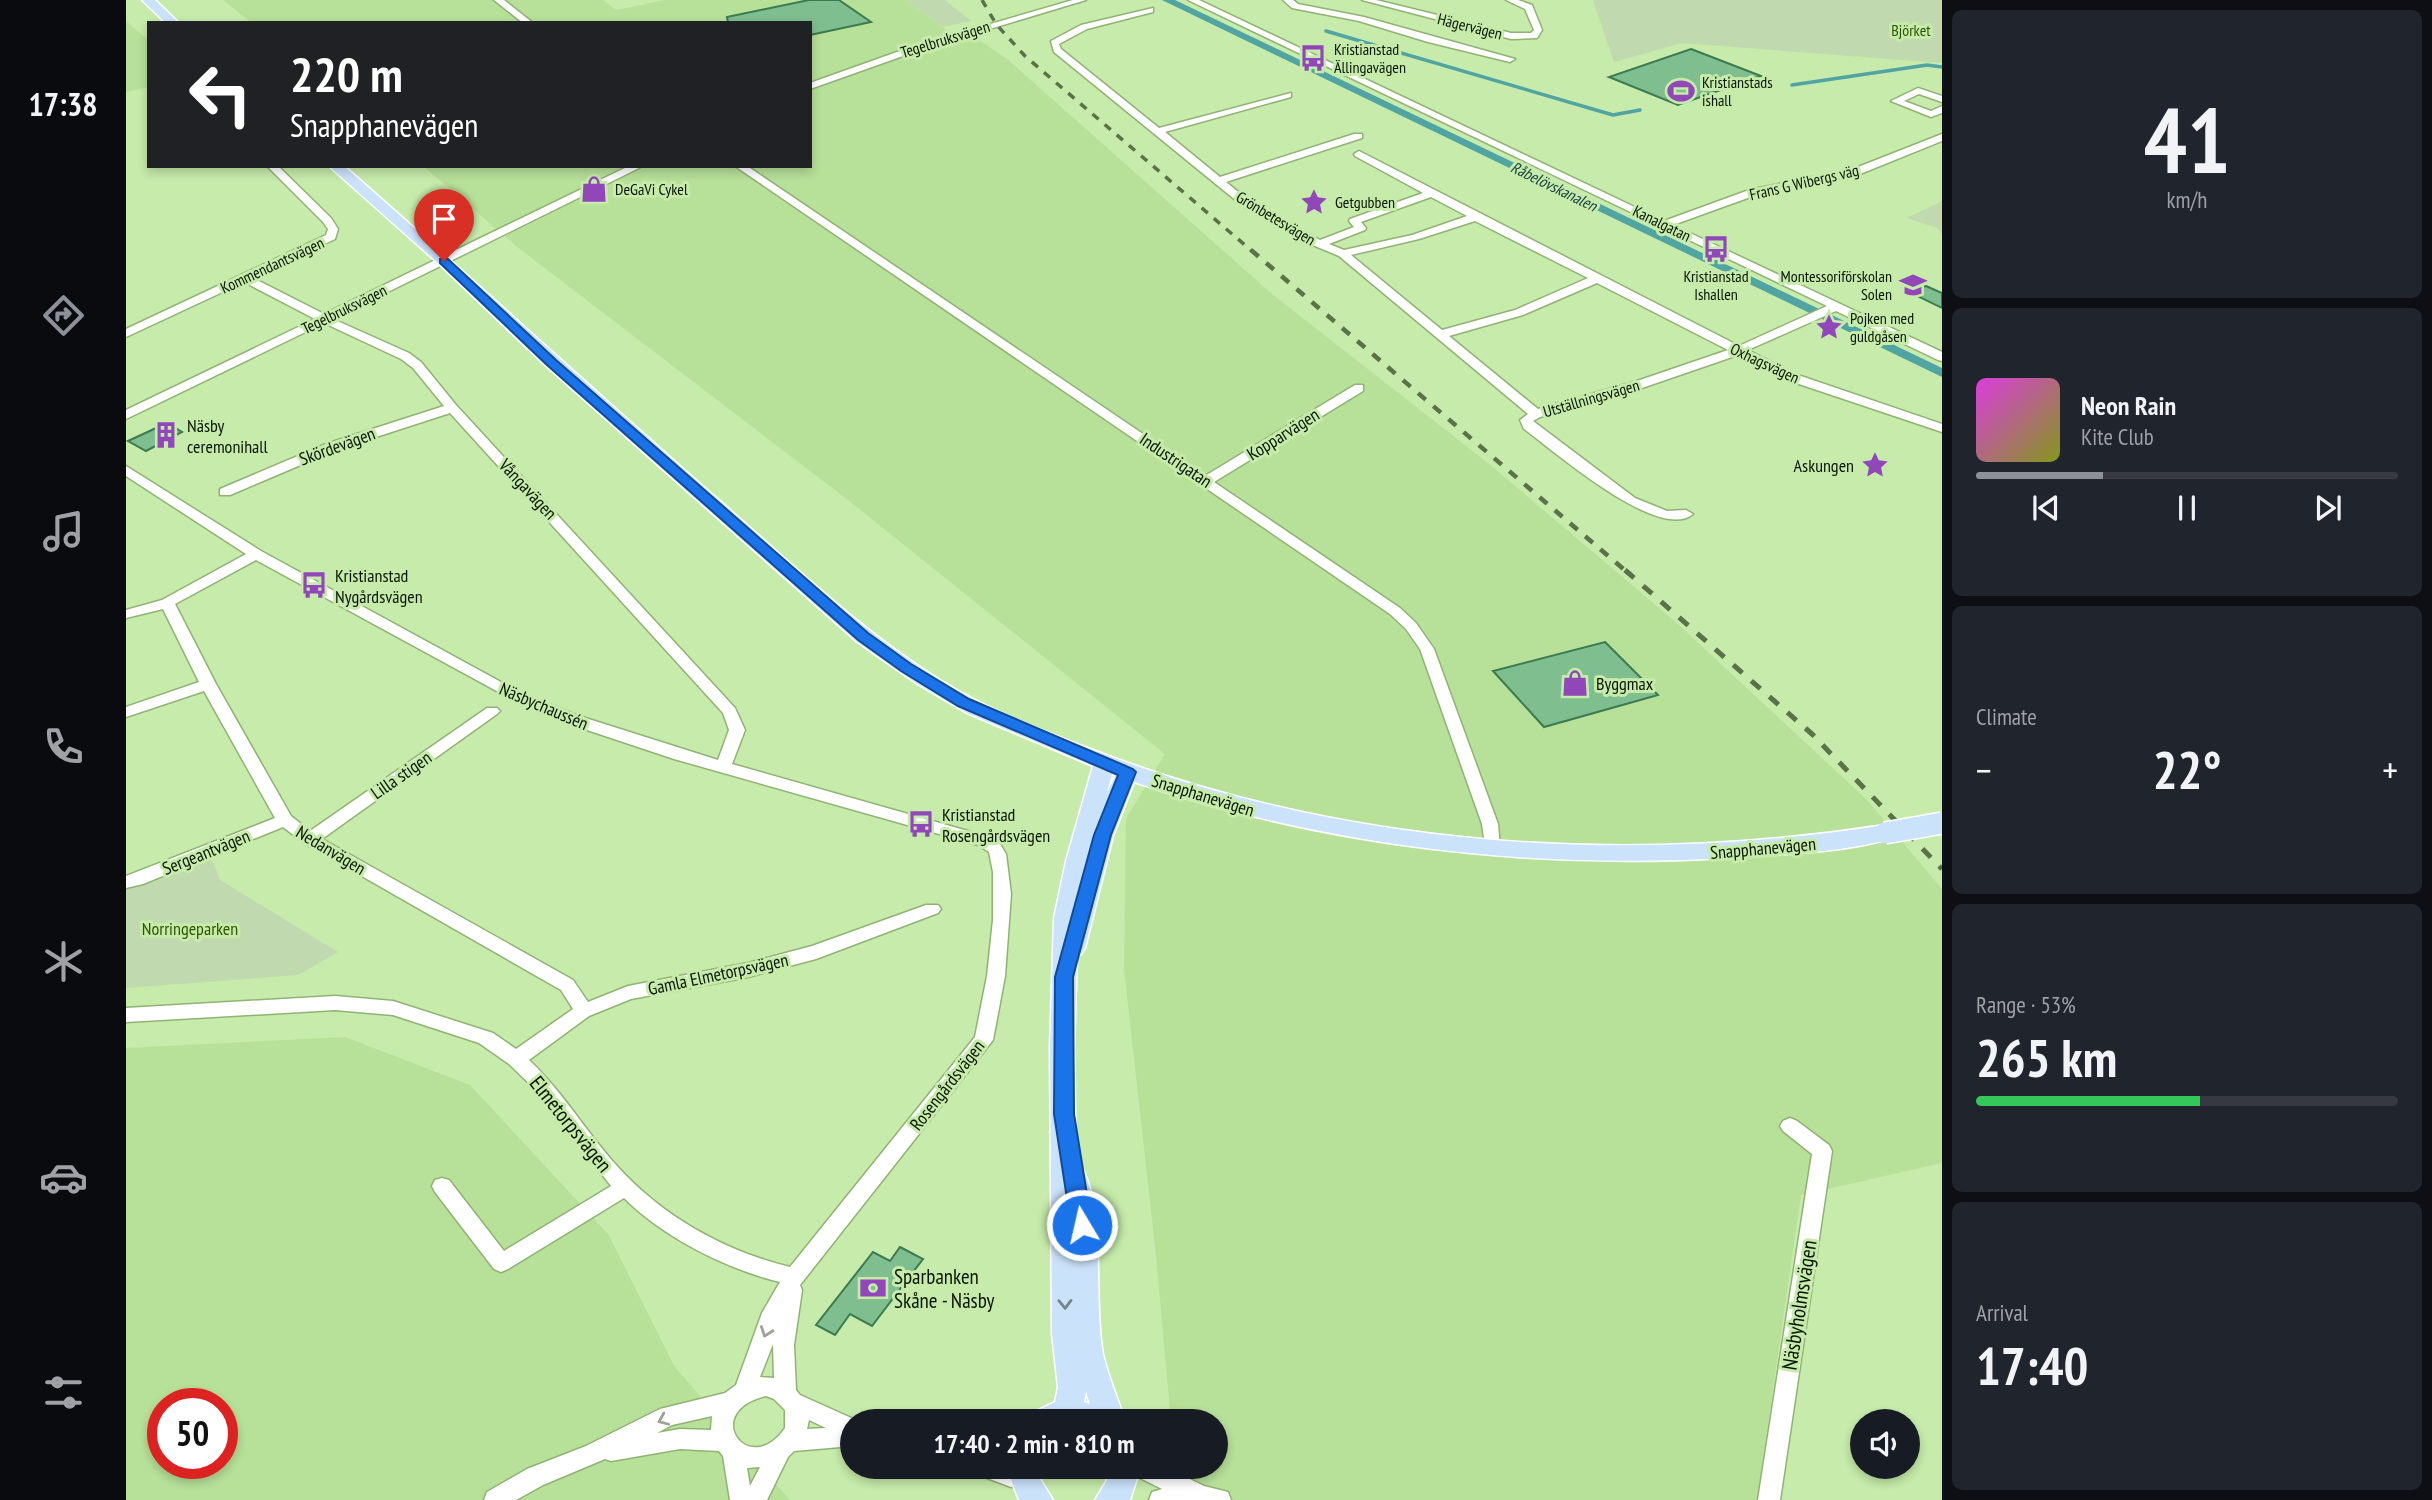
<!DOCTYPE html>
<html lang="en">
<head>
<meta charset="utf-8">
<style>
  :root { --surface:#171b24; --page:#20242c; --text:#f1f3f6; --muted:#9ea1a6; --line:#363941; --accent:#8c9099 }
  body { margin:0; font-family:"PT Sans Narrow",sans-serif; background:var(--page); color:var(--text); height:100vh; display:flex; flex-direction:column; font-size:26px; white-space:nowrap }
  * { box-sizing:border-box; margin:0 }
  p { font-size:23px; color:var(--muted) }
  .icon { flex:none; width:38px; height:38px; fill:none; stroke:currentColor; stroke-width:2; stroke-linecap:round; stroke-linejoin:round }
  .map { position:relative; flex:1; overflow:hidden }
  .side { display:flex; flex-direction:column; gap:10px; padding:10px; background:#0d0f14; width:490px }
  .side>* { flex:none }
  .top-card { position:absolute; left:21px; top:21px; width:665px; height:147px; border-radius:0px; box-shadow:0 4px 10px #0003; background:#202124; color:#fff; overflow:hidden }
  .fabs { position:absolute; left:1724px; top:1409px; display:grid; gap:14px }
  .fabs a { display:grid; place-items:center; width:70px; height:70px; border-radius:50%; background:var(--surface); box-shadow:0 4px 10px #0003; font-size:35px }
  .speed { position:absolute; left:21px; top:1388px; display:flex; gap:14px; font-size:35px; font-weight:700; text-align:center }
  .speed>* { display:grid; place-content:center; width:91px; height:91px; border-radius:50%; background:var(--surface); box-shadow:0 4px 10px #0003; line-height:1 }
  .speed .limit { border:10px solid #d22; background:#fff; color:#111 }
  .pin { position:absolute; display:grid; place-items:center; width:60px; height:60px; color:#fff; margin:-72px -30px; border-radius:50% 50% 50% 0; rotate:-45deg; box-shadow:0 0 7px #0007 }
  .pin .icon { rotate:45deg }
  .me { position:absolute; width:77px; margin:-38px; rotate:351deg; stroke-linejoin:round; filter:drop-shadow(0 0 5px #0008) }
  .turn { display:flex; align-items:center; gap:24px; height:147px; padding:0 28px; font-size:32px }
  .turn .icon { width:91px; height:91px; stroke-width:2.5 }
  .turn b { display:block; font-size:49px; line-height:60px }
  .big { font-size:52px; font-weight:800; line-height:1.1 }
  .side .card { flex:1; display:flex; flex-direction:column; justify-content:center; gap:10px; min-width:0; padding:0 24px; border-radius:10px; background:var(--page) }
  .side .dial { align-items:center; gap:0 }
  .dial b { font-size:91px; line-height:1 }
  .song { display:flex; align-items:center; gap:21px }
  .cover { width:84px; height:84px; border-radius:10px; background:linear-gradient(135deg,hsl(300 70% 55%),hsl(70 70% 35%)) }
  .played { height:7px; border-radius:4px; background:linear-gradient(90deg,var(--accent) 30%,var(--line) 30%) }
  .keys { display:flex; justify-content:space-around; direction:ltr }
  .heat { display:flex; justify-content:space-between; align-items:center; font-size:38px; direction:ltr }
  .charge { height:10px; border-radius:5px; background:linear-gradient(90deg,#34c759 53%,var(--line) 0) }
  .trip { position:absolute; left:714px; top:1409px; width:388px; height:70px; border-radius:35px; background:var(--surface); box-shadow:0 4px 10px #0003; font-weight:800; line-height:70px; text-align:center }
  main { display:flex; flex:1; min-height:0 }
  .menu { display:flex; flex-direction:column; width:126px; justify-content:space-around; align-items:center; background:#090b0e; color:var(--muted) }
  .menu .icon { width:49px; height:49px }
  .menu .selected { color:var(--accent) }
  .menu b { font-size:32px; color:var(--text) }
  .map>svg:first-child { display:block }
</style>
</head>
<body>
<main>
<nav class="menu">
<b>17:38</b>
<svg class="icon selected" aria-label="directions" viewBox="0 0 24 24"><path d="M12 3l9 9-9 9-9-9zM9 14v-3h6M13 9l2 2-2 2"/></svg>
<svg class="icon" aria-label="music" viewBox="0 0 24 24"><path d="M9 18V5l10-2v13"/><circle cx="6" cy="18" r="3"/><circle cx="16" cy="16" r="3"/></svg>
<svg class="icon" aria-label="phone" viewBox="0 0 24 24"><path d="M5 4h4l2 5-3 2q2 4 5 5l2-3 5 2v4C11 20 4 13 5 4z"/></svg>
<svg class="icon" aria-label="climate" viewBox="0 0 24 24"><path d="M12 3v18M4 7l16 10M4 17L20 7"/></svg>
<svg class="icon" aria-label="car" viewBox="0 0 24 24"><path d="M5 17H2v-5l4-1 3-4h7l3 4 3 1v5h-3M9 17h6M6 11h13"/><circle cx="7" cy="17" r="2"/><circle cx="17" cy="17" r="2"/></svg>
<svg class="icon" aria-label="filters" viewBox="0 0 24 24"><path d="M4 7h16M4 17h16"/><circle cx="9" cy="7" r="2"/><circle cx="15" cy="17" r="2"/></svg>
</nav>
<div class="map">
<svg width="1816" height="1500" viewBox="0 0 1816 1500">
  <rect width="100%" height="100%" fill="#c6ebaa"/>
  <g fill="#b7e098" fill-rule="evenodd">
    <path d="M97 0H477L490 10 539 0H779L837 42 850 38 881 59 1146 294 1363 464 1553 625 1741 800 1816 889V1163L1675 1195 1631 1500H1052L1049 1467 1090 1466V1421H1045L1030 1255 998 969 1000 819 1039 754 722 500 390 246 297 166H684V23H126Z"/>
    <path d="M0 21 23 41V87L0 92Z"/>
    <path d="M219 1037 344 1085 482 1234 548 1366 664 1500H0V1048ZM37 1404H96V1463H37Z"/>
  </g>
  <g fill="#c0d9ae">
    <path d="M779 0H819L845 21 817 27Z"/>
    <path d="M1467 0H1816V63L1556 43 1488 62Z"/>
    <path d="M1816 201V234L1811 228 1781 218Z"/>
    <path d="M86 859 94 880 212 952 172 975 0 988V889L30 881Z"/>
  </g>
  <g fill="none" stroke-linecap="round" stroke-linejoin="round">
    <g stroke="#50a4a1" stroke-width="3.5">
      <path d="M1200 31 1487 115 1514 110"/>
      <path d="M1666 85 1801 65 1816 67"/>
    </g>
    <path fill="#50a4a1" fill-rule="evenodd" d="M1036 0H1049L1816 368V377Z"/>
  </g>
  <g fill="#7ebe8f" stroke="#3b7b4f" stroke-width="2">
    <path d="M683 0H713L745 22 684 35V23H602L601 17Z"/>
    <path d="M1565 49 1635 76 1552 105 1483 77Z"/>
    <path d="M1800 286 1816 293V308L1783 292Z"/>
    <path d="M41 423 56 432 20 451 2 441Z"/>
    <path d="M1479 642 1532 695 1418 727 1367 671Z"/>
    <path d="M774 1247 797 1259 746 1326 724 1314 709 1335 690 1325 747 1252 764 1261Z"/>
  </g>
  <g fill="none" stroke-linecap="round" stroke-linejoin="round">
    <defs>
      <g id="minor">
        <path d="M368 0H378L407 23H397Z"/>
        <path d="M947 0H960L791 51 684 89V83L785 47Z"/>
        <path d="M1062 0H1073L1538 221 1623 190 1727 169 1816 134V141L1734 174 1630 195 1547 225 1816 352V361L1812 360 1710 311 1622 350 1669 374 1816 424V432L1661 380 1612 355 1516 388 1414 417 1407 421 1509 498 1541 511 1560 510 1567 514C1533 543 1427 450 1398 429L1394 420 1402 414 1213 256 1189 246 1118 207 928 52 925 41 955 25 1027 8V12L961 29 933 44 935 49 1033 128 1165 93V97L1039 132 1094 177 1228 134H1236V138L1100 182 1126 203 1194 240 1228 227 1223 221 1224 219 1297 193 1229 156 1228 154 1233 151 1613 346 1701 306ZM1305 197 1341 216 1286 235 1218 250 1203 244 1239 230 1240 228 1235 222ZM1349 221 1462 278 1389 310 1316 330 1225 255 1293 239ZM1471 283 1602 350 1508 382 1412 409 1323 336 1397 315Z"/>
        <path d="M1157 0H1167L1172 4 1238 17 1389 59 1384 62 1302 42 1233 21 1166 8Z"/>
        <path d="M1236 0H1250L1385 33H1405L1408 30 1399 9 1380 0H1392L1406 5 1416 30 1411 38 1385 39Z"/>
        <path d="M1792 88 1816 96V102L1793 94 1778 101 1805 111 1816 106V113L1805 117 1765 101Z"/>
        <path d="M141 166H152L205 218 212 229 209 239 127 278 198 314 503 166H517L207 319 283 353 295 362 330 405 609 708 619 730 606 764 863 837 874 844 880 854 885 894 879 976 867 1040 674 1285 676 1290 668 1345 670 1390 674 1395 732 1421H726V1446L668 1451 662 1457 641 1500H604L597 1456 593 1451 554 1449 485 1461 479 1459 417 1485 390 1500H358L361 1492 401 1469 460 1446 534 1409 599 1393 610 1385 636 1313 654 1282C600 1269 537 1237 498 1198L382 1269 375 1272 368 1269 309 1192 306 1186 309 1180 316 1178 323 1180 378 1251 485 1186 412 1092 383 1064 353 1043 267 1015 209 1010 0 1022V1008L209 996 267 1001 367 1033 390 1049 447 1009 435 990 178 843 157 827 17 884 0 888V876L149 818 78 691 0 717V707L73 682 37 609 0 618V610L36 600 120 554 0 476V466L135 551 397 694 450 715 592 760 603 730 597 713 324 413 210 450 104 495H94V489L200 444 318 406 287 368 275 359 198 323 0 419V410L189 319 118 282 0 337V329L200 235 202 229 197 222ZM130 560 387 700 440 723 548 759 852 845 863 852 867 872V920L861 976 849 1037 664 1267C598 1251 536 1216 491 1166 460 1132 437 1092 403 1060L463 1016 505 999 622 977 690 959 812 913 815 909 812 905H800L686 946 622 963 502 986 462 1002 447 980 196 839 371 714 374 711 371 708H361L184 831 165 816 90 684 49 604ZM647 1344 648 1378 634 1377ZM640 1396 648 1399 659 1410V1428C623 1480 573 1412 640 1396ZM586 1416 585 1430 554 1429 531 1433 546 1425ZM683 1420 700 1428 681 1429ZM634 1467 624 1486 621 1468Z"/>
        <path d="M609 166H621L1079 476 1229 385H1237V391L1088 482 1274 608 1290 623 1308 649 1372 824 1374 848 1372 852H1360L1356 824 1294 649 1280 629 1264 614Z"/>
        <path d="M1664 1118 1671 1121 1703 1145 1706 1151 1654 1500H1632L1686 1154 1657 1131 1654 1126 1657 1121Z"/>
        <path d="M845 1466H902L907 1475 904 1483 885 1487 848 1473Z"/>
        <path d="M1001 1466H1037L1078 1486 1102 1492 1105 1500H1023L1026 1492 1036 1489 1004 1473Z"/>
      </g>
      <g id="major">
        <path d="M16 0H29L53 23H40Z"/>
        <path d="M203 166H218C345 277 468 391 595 502 666 564 734 630 814 680 862 710 914 730 967 750 1218 847 1494 866 1759 825L1767 828 1770 833 1767 838C1719 852 1664 854 1614 857 1409 871 1203 847 1008 782L987 836 959 948 955 954 951 956 948 1047 950 1168 957 1170C980 1216 967 1301 977 1354 982 1376 992 1399 999 1421H905L910 1411 929 1402 932 1387 926 1334 924 1047 928 918 940 861 967 766 841 713 790 683 730 641 419 365 313 264ZM986 774 990 775 981 792ZM960 1392 964 1404 958 1402Z"/>
        <path d="M880 1466H910L914 1479 927 1500H893Z"/>
        <path d="M985 1466H1015L1004 1500H969L980 1482Z"/>
      </g>
    </defs>
    <use href="#minor" stroke="#90b374" stroke-width="3"/>
    <use href="#major" stroke="#fff" stroke-width="3"/>
    <use href="#minor" fill="#fff" fill-rule="evenodd"/>
    <use href="#major" fill="#cbe2fb" fill-rule="evenodd"/>
    <path stroke="#5a7149" stroke-width="3.5" stroke-dasharray="8 8" stroke-linecap="butt" d="M856 0 870 24 899 56 1127 252"/>
    <path stroke="#5a7149" stroke-width="4.5" stroke-dasharray="10 10" stroke-linecap="butt" d="M1125 250 1501 572"/>
    <path stroke="#5a7149" stroke-width="5" stroke-dasharray="12 12" stroke-linecap="butt" d="M1499 570 1686 734 1816 869"/>
    <defs>
      <path id="major-bridge" d="M1759 833 1816 823"/>
    </defs>
    <use href="#major-bridge" stroke="#fff" stroke-width="24" stroke-linecap="butt"/>
    <use href="#major-bridge" stroke="#cbe2fb" stroke-width="21"/>
  </g>
  <defs><path id="oneway-chevron" d="M-2-3.5L2.5 0L-2 3.5" fill="none" stroke-width="1.6" stroke-linecap="round" stroke-linejoin="round" transform="scale(1.75)"/></defs>
  <use stroke="#74868a" href="#oneway-chevron" transform="translate(939 1304) rotate(89)"/>
  <g stroke="#9da199">
    <use href="#oneway-chevron" transform="translate(640 1332) rotate(110)"/>
    <use href="#oneway-chevron" transform="translate(537 1420) rotate(157)"/>
  </g>
  <path fill="#1a73e8" stroke="#114b97" stroke-width="2" d="M314 259H322L430 360 742 633 785 664 843 699 1007 769 1010 772 985 835 947 977 948 1114 966 1225 963 1231 956 1234 948 1231 945 1225 928 1114 929 977 968 835 992 775 832 706 775 671 732 640 421 365 314 263Z"/>
  <defs>
    <symbol id="bus-bare" viewBox="-9 -9 18 18"><path d="M-5-6H5V4H4V6H2V4H-2V6H-4V4H-5ZM-3.5-4V0h7V-4ZM-3.5 1.2v1.5H-2V1.2ZM2 1.2v1.5H3.5V1.2Z" fill="#9147b9" stroke="#c6ebaa" stroke-width="2.5" paint-order="stroke"/></symbol>
    <symbol id="stadium-bare" viewBox="-9 -9 18 18"><path d="M0-5a6.5 5 0 1 0 0 10a6.5 5 0 1 0 0-10ZM-3.5-1.8h7v3.6h-7Z" fill="#9147b9" stroke="#c6ebaa" stroke-width="2.5" paint-order="stroke"/></symbol>
    <symbol id="shop-bare" viewBox="-9 -9 18 18"><path d="M-5-2.5h2.3a2.7 3.5 0 0 1 5.4 0H5L5.5 6h-11ZM-1.5-2.5h3a1.5 2.3 0 0 0-3 0Z" fill="#9147b9" stroke="#c6ebaa" stroke-width="2.5" paint-order="stroke"/></symbol>
    <symbol id="sight-bare" viewBox="-9 -9 18 18"><path d="M0-6L1.8-2.2L6-1.7L2.9 1.2L3.7 5.4L0 3.3L-3.7 5.4L-2.9 1.2L-6-1.7L-1.8-2.2Z" fill="#9147b9" stroke="#c6ebaa" stroke-width="2.5" paint-order="stroke"/></symbol>
    <symbol id="school-bare" viewBox="-9 -9 18 18"><path d="M0-5L7-2L0 1L-7-2ZM-4 1L0 2.5L4 1V4Q0 6-4 4Z" fill="#9147b9" stroke="#c6ebaa" stroke-width="2.5" paint-order="stroke"/></symbol>
    <symbol id="building-bare" viewBox="-9 -9 18 18"><path d="M-4-6H4V6H1V3H-1V6H-4ZM-2.5-4.3h1.7v1.8h-1.7ZM.8-4.3h1.7v1.8H.8ZM-2.5-1h1.7V.8h-1.7ZM.8-1h1.7V.8H.8Z" fill="#9147b9" stroke="#c6ebaa" stroke-width="2.5" paint-order="stroke"/></symbol>
    <symbol id="bank-bare" viewBox="-9 -9 18 18"><path d="M-6-4H6V4H-6ZM0-2.3a2.3 2.3 0 1 0 0 4.6a2.3 2.3 0 1 0 0-4.6Z" fill="#9147b9" stroke="#c6ebaa" stroke-width="2.5" paint-order="stroke"/></symbol>
  </defs>
  <g fill-rule="evenodd">
    <use href="#bus-bare" x="1168" y="39" width="38" height="38"/>
    <use href="#stadium-bare" x="1536" y="72" width="38" height="38"/>
    <use href="#shop-bare" x="449" y="170" width="38" height="38"/>
    <use href="#sight-bare" x="1169" y="183" width="38" height="38"/>
    <use href="#bus-bare" x="1571" y="230" width="38" height="38"/>
    <use href="#school-bare" x="1768" y="266" width="38" height="38"/>
    <use href="#sight-bare" x="1684" y="308" width="38" height="38"/>
    <use href="#building-bare" x="21" y="416" width="38" height="38"/>
    <use href="#sight-bare" x="1730" y="446" width="38" height="38"/>
    <use href="#bus-bare" x="169" y="566" width="38" height="38"/>
    <use href="#shop-bare" x="1430" y="664" width="38" height="38"/>
    <use href="#bus-bare" x="776" y="805" width="38" height="38"/>
    <use href="#bank-bare" x="728" y="1269" width="38" height="38"/>
  </g>
  <g text-anchor="middle" dominant-baseline="central" stroke-width="6" stroke-linejoin="round" paint-order="stroke">
    <g font-size="16" fill="#091500" stroke="#c6ebaa">
      <text transform="translate(1344 26) rotate(14)">Hägervägen</text>
      <text transform="translate(819 39) rotate(-17)">Tegelbruksvägen</text>
      <text transform="translate(1678 182) rotate(-13)">Frans G Wibergs väg</text>
      <text transform="translate(1150 218) rotate(31)">Grönbetesvägen</text>
      <text transform="translate(1536 223) rotate(26)">Kanalgatan</text>
      <text transform="translate(146 265) rotate(-25)">Kommendantsvägen</text>
      <text transform="translate(218 309) rotate(-26)">Tegelbruksvägen</text>
      <text transform="translate(1639 363) rotate(25)">Oxhagsvägen</text>
      <text transform="translate(1465 398) rotate(-16)">Utställningsvägen</text>
    </g>
    <g font-size="16" fill="#305401" stroke="#c6ebaa">
      <text x="1785" y="30">Björket</text>
    </g>
    <g font-size="16" fill="#091500" stroke="#c6ebaa" text-anchor="start">
      <text x="1208" y="49">Kristianstad<tspan x="1208" dy="18">Ällingavägen</tspan></text>
      <text x="1576" y="82">Kristianstads<tspan x="1576" dy="18">ishall</tspan></text>
      <text x="489" y="189">DeGaVi Cykel</text>
      <text x="1209" y="202">Getgubben</text>
      <text x="1590" y="276" text-anchor="middle">Kristianstad<tspan x="1590" dy="18">Ishallen</tspan></text>
      <text x="1766" y="276" text-anchor="end">Montessoriförskolan<tspan x="1766" dy="18">Solen</tspan></text>
      <text x="1724" y="318">Pojken med<tspan x="1724" dy="18">guldgåsen</tspan></text>
    </g>
    <g font-size="16" font-style="italic" fill="#214847" stroke="#c6ebaa">
      <text transform="translate(1428 186) rotate(26)">Råbelövskanalen</text>
    </g>
    <g font-size="18" fill="#091500" stroke="#c6ebaa" text-anchor="start">
      <text x="61" y="425">Näsby<tspan x="61" dy="21">ceremonihall</tspan></text>
      <text x="1728" y="465" text-anchor="end">Askungen</text>
      <text x="209" y="575">Kristianstad<tspan x="209" dy="21">Nygårdsvägen</tspan></text>
      <text x="1470" y="683">Byggmax</text>
      <text x="816" y="814">Kristianstad<tspan x="816" dy="21">Rosengårdsvägen</tspan></text>
    </g>
    <g font-size="18" fill="#091500" stroke="#c6ebaa">
      <text transform="translate(1157 434) rotate(-32)">Kopparvägen</text>
      <text transform="translate(211 446) rotate(-20)">Skördevägen</text>
      <text transform="translate(1050 460) rotate(34)">Industrigatan</text>
      <text transform="translate(402 489) rotate(47)">Vångavägen</text>
      <text transform="translate(418 706) rotate(23)">Näsbychaussén</text>
      <text transform="translate(275 775) rotate(-35)">Lilla stigen</text>
      <text transform="translate(1077 795) rotate(17)">Snapphanevägen</text>
      <text transform="translate(1637 848) rotate(-5)">Snapphanevägen</text>
      <text transform="translate(205 850) rotate(31)">Nedanvägen</text>
      <text transform="translate(80 852) rotate(-22)">Sergeantvägen</text>
      <text transform="translate(592 974) rotate(-12)">Gamla Elmetorpsvägen</text>
      <text transform="translate(821 1085) rotate(-52)">Rosengårdsvägen</text>
    </g>
    <g font-size="18" fill="#305401" stroke="#c6ebaa">
      <text x="64" y="928">Norringeparken</text>
    </g>
    <g font-size="21" fill="#091500" stroke="#c6ebaa">
      <text transform="translate(445 1124) rotate(51)">Elmetorpsvägen</text>
      <text transform="translate(1673 1305) rotate(-81)">Näsbyholmsvägen</text>
    </g>
    <g font-size="21" fill="#091500" stroke="#c6ebaa" text-anchor="start">
      <text x="768" y="1276">Sparbanken<tspan x="768" dy="24">Skåne - Näsby</tspan></text>
    </g>
  </g>
</svg>
<div class="fabs">
<a><svg class="icon" aria-label="sound" viewBox="0 0 24 24"><path d="M4 9h4l5-4v14l-5-4H4zM17 9q2 3 0 6"/></svg></a>
</div>
<div class="speed"><div class="limit">50</div></div>
<div class="pin" style="left:318px;top:261px;background:#d93025"><svg class="icon" aria-label="arrive" viewBox="0 0 24 24"><path d="M6 21V4h12l-3 4 3 4H6"/></svg></div>
<svg class="me" style="left:956px;top:1225px" viewBox="-20 -20 40 40"><circle r="17" fill="#1a73e8" stroke="#fff" stroke-width="3"/><path d="M0-11L8 9 0 5-8 9z" fill="#fff"/></svg>
<div class="trip">17:40 · 2 min · 810 m</div>
<div class="top-card">
<div class="turn"><svg class="icon" aria-label="left" viewBox="0 0 24 24"><path d="M17 20v-9H6M10 6l-5 5 5 5"/></svg><div><b>220 m</b>Snapphanevägen</div></div>
</div>
</div>
<section class="side">
<div class="card dial"><b>41</b><p>km/h</p></div>
<div class="card">
<div class="song"><i class="cover"></i><div><b>Neon Rain</b><p>Kite Club</p></div></div>
<div class="played"></div>
<div class="keys"><svg class="icon" aria-label="previous" viewBox="0 0 24 24"><path d="M18 5L8 12l10 7zM5 5v14"/></svg><svg class="icon" aria-label="pause" viewBox="0 0 24 24"><path d="M8 5v14M16 5v14"/></svg><svg class="icon" aria-label="next" viewBox="0 0 24 24"><path d="M6 5l10 7-10 7zM19 5v14"/></svg></div>
</div>
<div class="card"><p>Climate</p>
<div class="heat"><a>−</a><b class="big">22°</b><a>+</a></div>
</div>
<div class="card"><p>Range · 53%</p><b class="big">265 km</b><div class="charge"></div></div>
<div class="card"><p>Arrival</p><b class="big">17:40</b></div>
</section>
</main>
</body>
</html>
